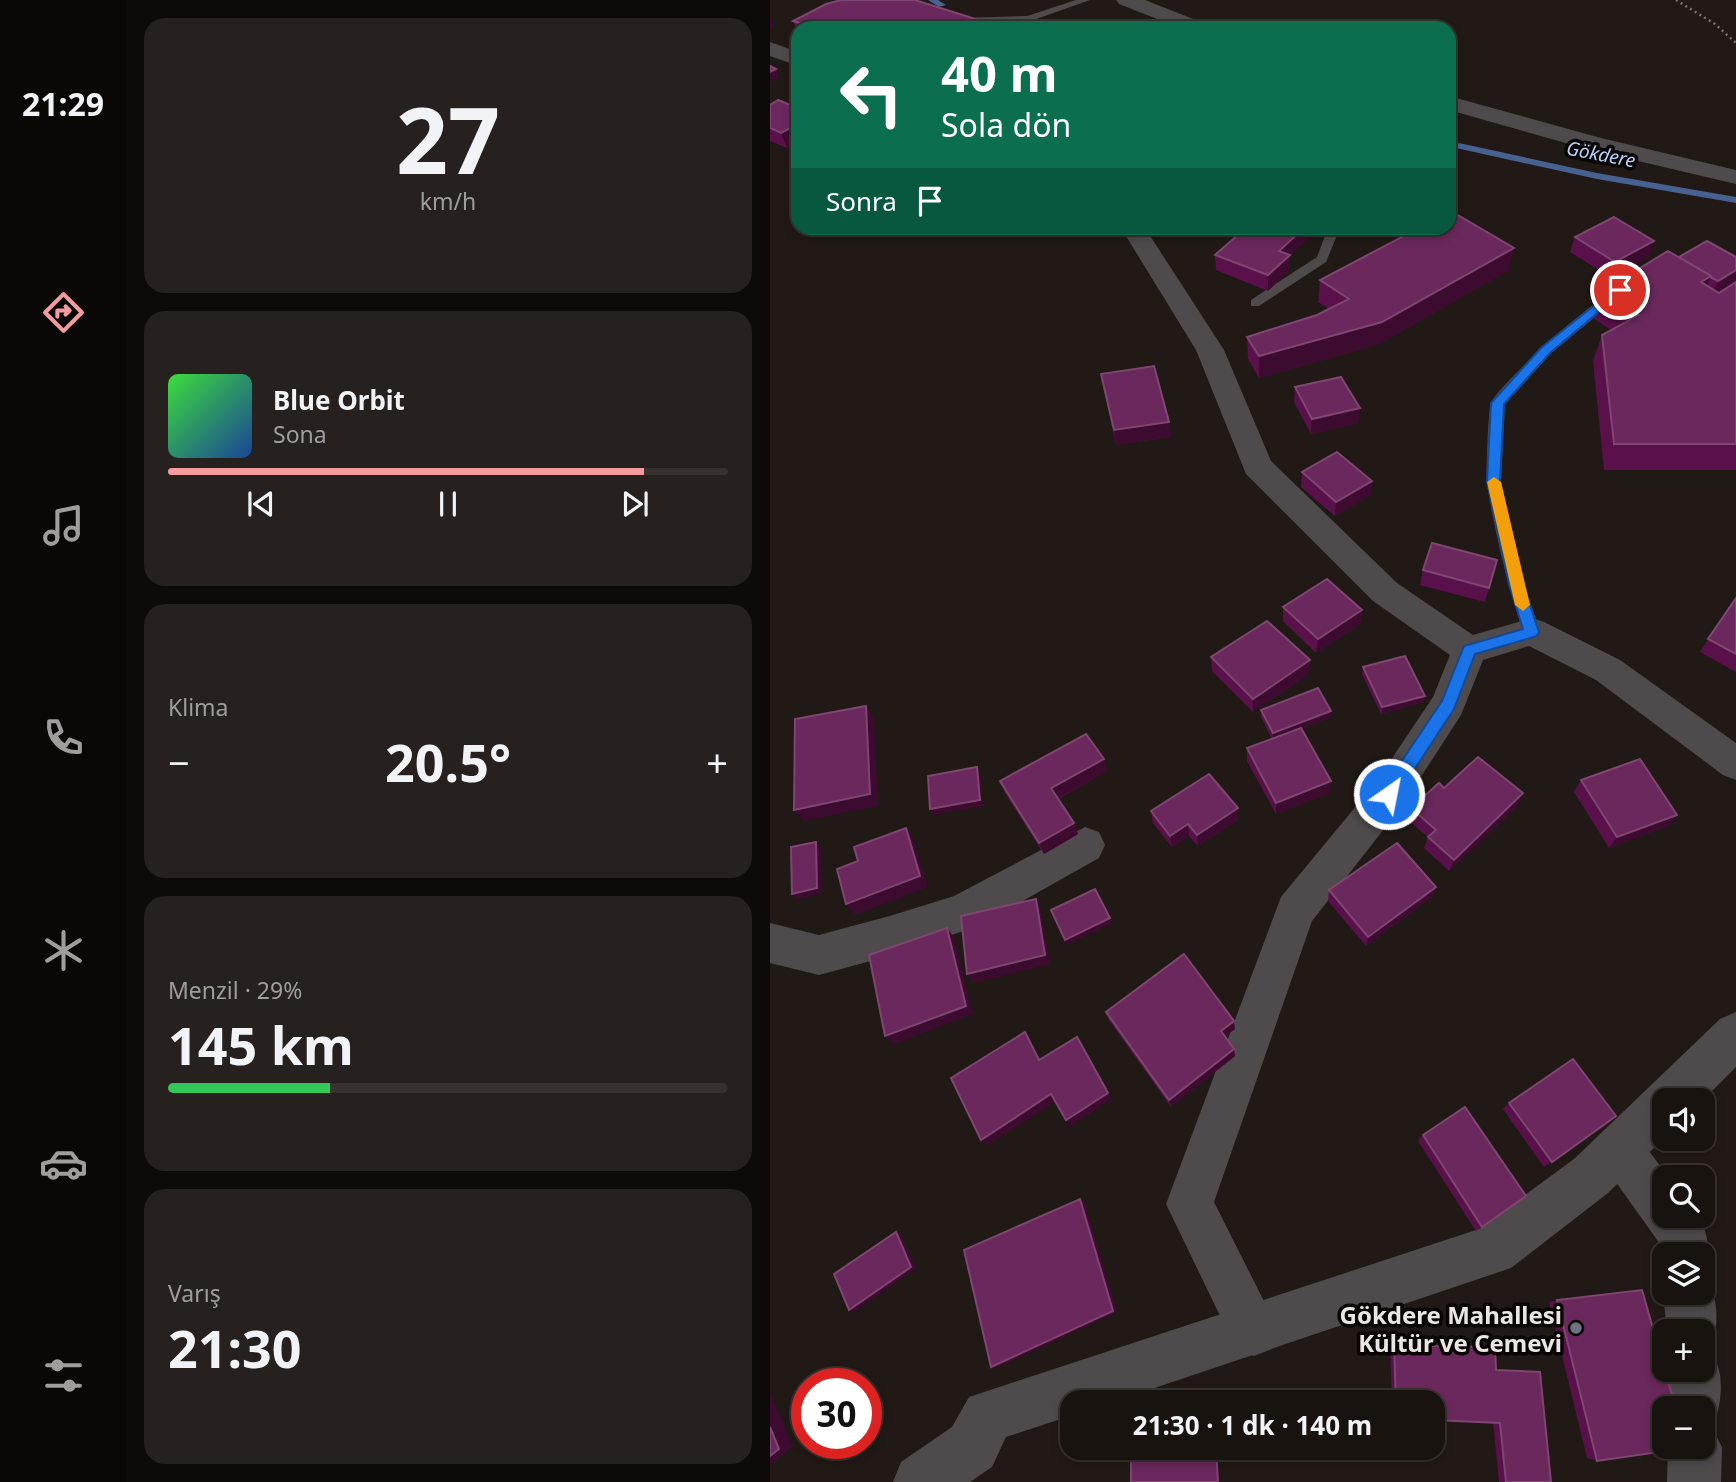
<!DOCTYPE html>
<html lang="tr">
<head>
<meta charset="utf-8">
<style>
  :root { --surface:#191310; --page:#26201e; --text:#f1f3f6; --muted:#9f9e9f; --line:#373230; --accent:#f49b9f }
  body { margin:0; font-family:"Noto Sans",sans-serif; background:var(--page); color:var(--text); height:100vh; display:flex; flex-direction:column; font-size:26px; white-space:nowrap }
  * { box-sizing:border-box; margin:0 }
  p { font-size:23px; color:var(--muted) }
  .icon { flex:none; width:38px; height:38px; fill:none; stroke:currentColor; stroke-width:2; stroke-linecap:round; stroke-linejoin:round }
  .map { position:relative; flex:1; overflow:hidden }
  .side { display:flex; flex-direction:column; gap:18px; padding:18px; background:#0e0a09; width:644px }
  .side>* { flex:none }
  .top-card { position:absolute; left:21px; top:21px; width:665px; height:214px; border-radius:21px; box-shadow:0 4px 10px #0003,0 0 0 2px var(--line); background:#0b6e4f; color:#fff; overflow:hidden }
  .tools { position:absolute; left:882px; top:1088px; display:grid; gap:14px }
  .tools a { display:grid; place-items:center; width:63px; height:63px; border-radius:14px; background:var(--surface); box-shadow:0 4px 10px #0003,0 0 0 2px var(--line); font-size:35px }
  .speed { position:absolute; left:21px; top:1368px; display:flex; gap:14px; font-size:35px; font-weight:700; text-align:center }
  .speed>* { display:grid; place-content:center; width:91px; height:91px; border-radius:50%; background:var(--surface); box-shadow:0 4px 10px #0003,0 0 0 2px var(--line); line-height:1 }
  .speed .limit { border:10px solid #d22; background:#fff; color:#111 }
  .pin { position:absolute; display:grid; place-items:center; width:60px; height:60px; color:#fff; margin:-30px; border:4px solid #fff; border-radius:50%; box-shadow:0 2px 7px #0007 }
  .me { position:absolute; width:77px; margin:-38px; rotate:33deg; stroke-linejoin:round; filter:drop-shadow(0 0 5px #0008) }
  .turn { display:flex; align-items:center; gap:24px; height:147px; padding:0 35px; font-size:32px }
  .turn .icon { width:91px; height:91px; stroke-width:2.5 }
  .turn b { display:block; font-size:49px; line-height:60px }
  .then { display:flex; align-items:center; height:66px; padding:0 35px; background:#0003; gap:14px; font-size:26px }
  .big { font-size:52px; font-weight:700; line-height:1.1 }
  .side .card { flex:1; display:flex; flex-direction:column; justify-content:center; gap:10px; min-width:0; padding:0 24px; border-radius:21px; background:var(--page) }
  .side .dial { align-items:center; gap:0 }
  .dial b { font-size:91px; line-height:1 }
  .song { display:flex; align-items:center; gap:21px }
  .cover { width:84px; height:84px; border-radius:10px; background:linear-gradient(135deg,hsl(120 70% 55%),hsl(220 70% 35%)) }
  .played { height:7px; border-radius:4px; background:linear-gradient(90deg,var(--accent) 85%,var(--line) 85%) }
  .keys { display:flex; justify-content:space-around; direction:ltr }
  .heat { display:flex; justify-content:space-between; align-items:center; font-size:38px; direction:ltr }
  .charge { height:10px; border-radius:5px; background:linear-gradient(90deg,#34c759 29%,var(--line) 0) }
  .trip { position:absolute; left:290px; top:1390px; width:385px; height:70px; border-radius:21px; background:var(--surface); box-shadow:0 4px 10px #0003,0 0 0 2px var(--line); font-weight:700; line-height:70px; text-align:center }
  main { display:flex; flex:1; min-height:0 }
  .tab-bar { display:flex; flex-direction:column; width:126px; justify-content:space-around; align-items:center; background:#0a0806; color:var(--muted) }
  .tab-bar .icon { width:49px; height:49px }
  .tab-bar .current { color:var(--accent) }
  .tab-bar b { font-size:32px; color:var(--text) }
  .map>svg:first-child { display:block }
</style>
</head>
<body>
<main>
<nav class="tab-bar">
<b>21:29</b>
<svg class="icon current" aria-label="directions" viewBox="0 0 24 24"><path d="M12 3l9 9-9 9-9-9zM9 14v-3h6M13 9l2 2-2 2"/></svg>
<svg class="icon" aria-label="music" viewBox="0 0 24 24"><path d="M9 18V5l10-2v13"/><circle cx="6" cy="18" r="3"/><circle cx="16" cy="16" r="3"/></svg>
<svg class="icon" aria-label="phone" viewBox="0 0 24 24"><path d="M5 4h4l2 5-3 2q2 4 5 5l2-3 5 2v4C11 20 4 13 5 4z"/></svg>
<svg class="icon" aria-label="climate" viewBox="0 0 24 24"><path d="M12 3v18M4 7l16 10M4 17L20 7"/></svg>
<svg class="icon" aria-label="car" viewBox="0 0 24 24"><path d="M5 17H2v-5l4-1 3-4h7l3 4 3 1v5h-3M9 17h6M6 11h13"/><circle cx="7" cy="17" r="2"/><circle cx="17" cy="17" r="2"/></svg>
<svg class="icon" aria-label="filters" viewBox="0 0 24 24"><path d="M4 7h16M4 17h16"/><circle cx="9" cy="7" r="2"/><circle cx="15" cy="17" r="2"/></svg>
</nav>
<section class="side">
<div class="card dial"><b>27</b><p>km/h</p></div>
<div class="card">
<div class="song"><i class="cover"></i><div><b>Blue Orbit</b><p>Sona</p></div></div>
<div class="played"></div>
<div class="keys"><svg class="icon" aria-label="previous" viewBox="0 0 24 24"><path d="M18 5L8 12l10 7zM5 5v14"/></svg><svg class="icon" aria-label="pause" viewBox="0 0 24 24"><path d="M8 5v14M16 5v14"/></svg><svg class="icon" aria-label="next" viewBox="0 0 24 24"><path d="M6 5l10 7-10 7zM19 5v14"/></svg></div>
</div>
<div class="card"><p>Klima</p>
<div class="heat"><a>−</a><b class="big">20.5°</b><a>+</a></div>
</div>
<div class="card"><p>Menzil · 29%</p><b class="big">145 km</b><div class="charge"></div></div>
<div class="card"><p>Varış</p><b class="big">21:30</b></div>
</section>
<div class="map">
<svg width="966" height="1482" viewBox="0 0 966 1482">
  <rect width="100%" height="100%" fill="#211915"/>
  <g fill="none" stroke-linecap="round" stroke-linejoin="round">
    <g fill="#476190" fill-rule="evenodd">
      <path d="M158 0H168L176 5 169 7Z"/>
      <path d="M689 143 827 173 966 197V203L827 179 686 148 685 146Z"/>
    </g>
    <path stroke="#79726f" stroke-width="2.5" stroke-dasharray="2 3.5" stroke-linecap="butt" d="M906 0 945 24 966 43"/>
    <g fill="#4f4a4b" fill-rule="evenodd">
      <path d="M306 0H320L258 22 189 24 184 21 189 18 257 16Z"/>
      <path d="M558 228H570L556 262 489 306H481V300L547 257Z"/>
      <path d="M843 292 847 293V299L781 353 735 404 731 481 754 584 770 632 762 638C746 633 719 505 717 482 716 471 718 412 721 403 728 385 825 298 843 292Z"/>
    </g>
    <g fill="#4f4a4b" fill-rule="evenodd">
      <path d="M0 42 28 52V66L0 56Z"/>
      <path d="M351 228H375L454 350 501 461 627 583 703 635 762 618 774 622 850 660 966 743V780L953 775 826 680 759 646 713 660 691 715 632 806 542 921 444 1202 509 1331 502 1349 484 1356 466 1349 396 1204 511 897 606 782 663 697 680 655 603 601 476 474 426 350Z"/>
      <path d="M315 827 329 832 335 845 329 858 208 926 123 955 49 975 0 963V923L49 935 123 915 184 896Z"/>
      <path d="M849 1125 865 1132 899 1178H894V1216H928C939 1235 941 1251 933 1271V1255H894V1264L890 1244 833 1164 826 1148 833 1132Z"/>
      <path d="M933 1274C949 1290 951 1333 938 1351 957 1367 952 1407 942 1428L952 1447 951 1482H897L898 1447H933V1409H898L897 1370H933V1332H897L893 1293 894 1291V1293H933Z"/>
    </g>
    <g fill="#4f4a4b" fill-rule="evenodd">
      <path d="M346 0H375L436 24 440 28H410L349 4Z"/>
      <path d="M679 96 831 138 966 170V184L817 149 679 110Z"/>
      <path d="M966 1012V1067L932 1101H894V1138L838 1193 741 1268 343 1402H303V1415L236 1437 222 1467 200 1482H123L131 1462 182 1427 199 1397 709 1229 804 1159 950 1019Z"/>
    </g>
  </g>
  <g fill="#5a114b">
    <path d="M23 21 234 28H28V34Z"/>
    <path d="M0 105 28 108V142L17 148 0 141Z"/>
    <path d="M805 237 879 257 840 277 800 252Z"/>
    <path d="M445 255 520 256 519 271 498 291 446 270Z"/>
    <path d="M909 257H966V281L948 292 949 293 966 282V470H834L823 361 832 335 841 330 823 318 832 291Z"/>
    <path d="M739 270 609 344 489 378 478 359 477 337 547 315 559 309 548 302 550 280Z"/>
    <path d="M331 374 399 422 401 437 346 445 334 389Z"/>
    <path d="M525 387 590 408 588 423 541 434 524 402Z"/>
    <path d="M532 472 602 481 600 495 565 516 531 487Z"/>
    <path d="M727 560 715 602 650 585 653 570Z"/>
    <path d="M966 598V672L930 652Z"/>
    <path d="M513 607 592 610 590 624 546 653 513 621Z"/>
    <path d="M441 657 540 660 539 674 483 712 442 671Z"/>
    <path d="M593 667 655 696 653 702 611 714 592 674Z"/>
    <path d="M491 710 561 711 560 717 531 729 561 781 559 793 506 814 477 761V748L502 739 491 717Z"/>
    <path d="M337 771 288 799 304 823 308 834 274 854 235 793 230 781Z"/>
    <path d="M811 780 907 815 898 826 839 848 804 792Z"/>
    <path d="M674 788 748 805 679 871 654 848 658 837 638 820 641 808Z"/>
    <path d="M381 811 468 820 428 846 419 836 402 847 383 823Z"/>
    <path d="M666 887 662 897 596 946 558 901 559 890Z"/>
    <path d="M336 1012 465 1029 455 1036 465 1056 401 1107 339 1020Z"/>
    <path d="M739 1103 846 1116 774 1167 733 1109Z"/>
    <path d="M653 1135 712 1227 706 1231 648 1141Z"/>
    <path d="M787 1300 827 1461 817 1458 779 1302Z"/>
    <path d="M620 1345H624L726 1370 781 1482H729L723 1422 663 1402H622Z"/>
    <path d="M445 1390V1402H360V1398L364 1397Z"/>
  </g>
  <g fill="#3d0b2f">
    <path d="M0 16 3 28 0 30Z"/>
    <path d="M6 69 9 77 0 82V72Z"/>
    <path d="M28 124V142L17 148 11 133Z"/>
    <path d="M534 228H550L520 256 519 271 498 291V275L509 251Z"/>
    <path d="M884 241 879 257 840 277 845 262Z"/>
    <path d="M744 248 739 270 609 344 489 378V356Z"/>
    <path d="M966 270V281L941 297 948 281Z"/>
    <path d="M941 276 930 303 931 282Z"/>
    <path d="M590 408 588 423 541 434 542 419Z"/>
    <path d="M399 422 401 437 346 445 344 430Z"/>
    <path d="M602 481 600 495 565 516 566 502Z"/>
    <path d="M592 610 590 624 546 653 548 639Z"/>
    <path d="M540 660 539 674 483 712V699Z"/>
    <path d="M655 696 653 702 611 714 612 707Z"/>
    <path d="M96 706 104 719 108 806 34 821 24 810Z"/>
    <path d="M561 711 560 717 503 740V733Z"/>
    <path d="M334 759 337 771 285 800 281 788Z"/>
    <path d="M207 767 210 773 213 806 164 815 160 809Z"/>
    <path d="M561 781 559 793 506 814V803Z"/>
    <path d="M753 793 748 805 679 871 684 860Z"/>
    <path d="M468 808V820L428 846 427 835Z"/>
    <path d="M907 815 898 826 839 848 847 837Z"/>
    <path d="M304 823 308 834 274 854 269 843Z"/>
    <path d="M418 824 419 836 402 847 400 836Z"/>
    <path d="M136 828 143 839 158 887 85 915 76 904Z"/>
    <path d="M46 842 51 848 52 893 27 899 22 894Z"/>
    <path d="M666 887 662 897 596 946 598 937Z"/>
    <path d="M266 899 271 910 280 964 203 983 197 974Z"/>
    <path d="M340 918 342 923 297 945 295 940Z"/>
    <path d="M177 928 184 937 203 1014 124 1044 115 1036Z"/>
    <path d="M464 1021 465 1029 452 1039 451 1031Z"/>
    <path d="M464 1049 465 1056 401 1107 399 1100Z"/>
    <path d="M338 1093 342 1099 301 1126 296 1120Z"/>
    <path d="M281 1094 286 1101 218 1145 211 1140Z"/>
    <path d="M310 1199 315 1203 347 1312 228 1367H221Z"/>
    <path d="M126 1232 130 1234 146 1268 85 1311 79 1310Z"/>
    <path d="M0 1392 23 1446 0 1465Z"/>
    <path d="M446 1447H447L449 1482H448Z"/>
  </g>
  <g fill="#6a285c" stroke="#7e4671" stroke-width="2">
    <path d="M71 0H145L234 28H44L23 21 56 4Z"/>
    <path d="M0 66 6 69 0 72Z"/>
    <path d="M8 100 28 108V124L11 133 0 128V105Z"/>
    <path d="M681 211 744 248 612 322 489 356 477 337 547 315 579 299 550 280 649 228H679V212Z"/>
    <path d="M844 217 884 241 845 262 805 237Z"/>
    <path d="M476 228H534L509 251 520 255 498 275 445 255Z"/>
    <path d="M937 241 966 257V270L948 281 940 277 941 276 909 257Z"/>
    <path d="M898 251 941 276 931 282 949 293 966 282V444H844L832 335 869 315 832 291Z"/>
    <path d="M384 366 399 422 344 430 331 374Z"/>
    <path d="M571 377 590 408 542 419 525 387Z"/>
    <path d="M567 452 602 481 566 502 532 472Z"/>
    <path d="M662 543 727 560 719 588 653 570Z"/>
    <path d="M557 579 592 610 548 639 513 607Z"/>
    <path d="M966 598V654L938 639Z"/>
    <path d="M497 621 540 660 483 699 441 657Z"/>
    <path d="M635 656 655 696 612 707 593 667Z"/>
    <path d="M548 688 561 711 503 733 491 710Z"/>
    <path d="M96 706 100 794 24 810 25 719Z"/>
    <path d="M531 728 561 781 506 803 477 748Z"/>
    <path d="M316 734 334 759 281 788 304 823 269 843 230 781Z"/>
    <path d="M708 757 753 793 684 860 658 837 666 830 641 808 669 783 674 788Z"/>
    <path d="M870 759 907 815 847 837 811 780Z"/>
    <path d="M207 767 210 800 160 809 158 776Z"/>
    <path d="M439 774 468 808 427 835 418 824 400 836 381 811Z"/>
    <path d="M136 828 150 876 76 904 67 869 88 861 84 847Z"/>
    <path d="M46 842 47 888 22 894 21 847Z"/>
    <path d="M627 843 666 887 598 937 559 890Z"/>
    <path d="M325 889 340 918 295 940 281 910Z"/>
    <path d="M266 899 275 955 197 974 191 916Z"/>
    <path d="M177 928 196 1006 115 1036 99 955Z"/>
    <path d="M414 954 464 1021 451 1031 464 1049 399 1100 336 1012Z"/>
    <path d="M255 1032 269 1060 307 1037 338 1093 296 1120 281 1094 211 1140 181 1078Z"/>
    <path d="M803 1059 846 1116 782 1162 739 1103Z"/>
    <path d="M695 1107 756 1196 712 1227 653 1135Z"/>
    <path d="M310 1199 343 1311 221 1367 194 1250Z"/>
    <path d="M126 1232 141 1267 79 1310 64 1274Z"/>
    <path d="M872 1290 906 1409H894V1447L917 1448 827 1461 787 1300Z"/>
    <path d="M624 1345 725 1347 726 1370 770 1372 781 1482H736L730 1423 663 1420V1402H626Z"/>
    <path d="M443 1391 444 1402H360V1398Z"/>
    <path d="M0 1427 9 1449 0 1456Z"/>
    <path d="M361 1447H446L448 1482H361Z"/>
  </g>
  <path fill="#1a73e8" stroke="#114b97" stroke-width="2" d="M846 288 855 290 780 353 734 404 730 481 753 584 769 632 767 636 705 654 684 709 625 799 619 801 613 799 611 794 613 789 672 701 694 646 753 629 739 584 717 481 721 403 772 347Z"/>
  <path fill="#f59e0b" d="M724 477 731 482 760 605 753 611 745 605 717 482Z"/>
  <circle fill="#6b7280" stroke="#080504" stroke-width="2.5" cx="806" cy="1328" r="7"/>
  <g text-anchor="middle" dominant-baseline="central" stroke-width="7" stroke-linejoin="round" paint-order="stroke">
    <g font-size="19" font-style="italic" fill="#b7d0f8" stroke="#080504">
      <text transform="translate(831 154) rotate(11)">Gökdere</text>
    </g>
    <g font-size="24" font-weight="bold" fill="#ece6e3" stroke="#080504" text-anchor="end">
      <text x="792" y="1314">Gökdere Mahallesi<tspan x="792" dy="28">Kültür ve Cemevi</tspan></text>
    </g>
  </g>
</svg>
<div class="tools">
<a><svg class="icon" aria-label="sound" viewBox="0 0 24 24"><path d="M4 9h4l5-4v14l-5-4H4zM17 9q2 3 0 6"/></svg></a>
<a><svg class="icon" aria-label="search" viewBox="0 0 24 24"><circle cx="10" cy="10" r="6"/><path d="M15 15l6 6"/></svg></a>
<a><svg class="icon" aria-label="layers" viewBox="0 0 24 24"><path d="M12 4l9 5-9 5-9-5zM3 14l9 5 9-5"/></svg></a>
<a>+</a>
<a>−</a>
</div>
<div class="speed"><div class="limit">30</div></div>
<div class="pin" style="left:850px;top:290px;background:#d93025"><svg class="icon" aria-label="arrive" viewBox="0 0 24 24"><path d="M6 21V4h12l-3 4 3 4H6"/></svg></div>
<svg class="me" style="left:619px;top:794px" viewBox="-20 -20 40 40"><circle r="17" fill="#1a73e8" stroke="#fff" stroke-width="3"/><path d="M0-11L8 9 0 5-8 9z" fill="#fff"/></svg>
<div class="trip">21:30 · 1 dk · 140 m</div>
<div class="top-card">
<div class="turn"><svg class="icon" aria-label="left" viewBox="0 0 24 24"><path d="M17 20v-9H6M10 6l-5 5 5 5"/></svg><div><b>40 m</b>Sola dön</div></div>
<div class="then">Sonra<svg class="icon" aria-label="arrive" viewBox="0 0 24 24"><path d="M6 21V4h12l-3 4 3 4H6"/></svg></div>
</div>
</div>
</main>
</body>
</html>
